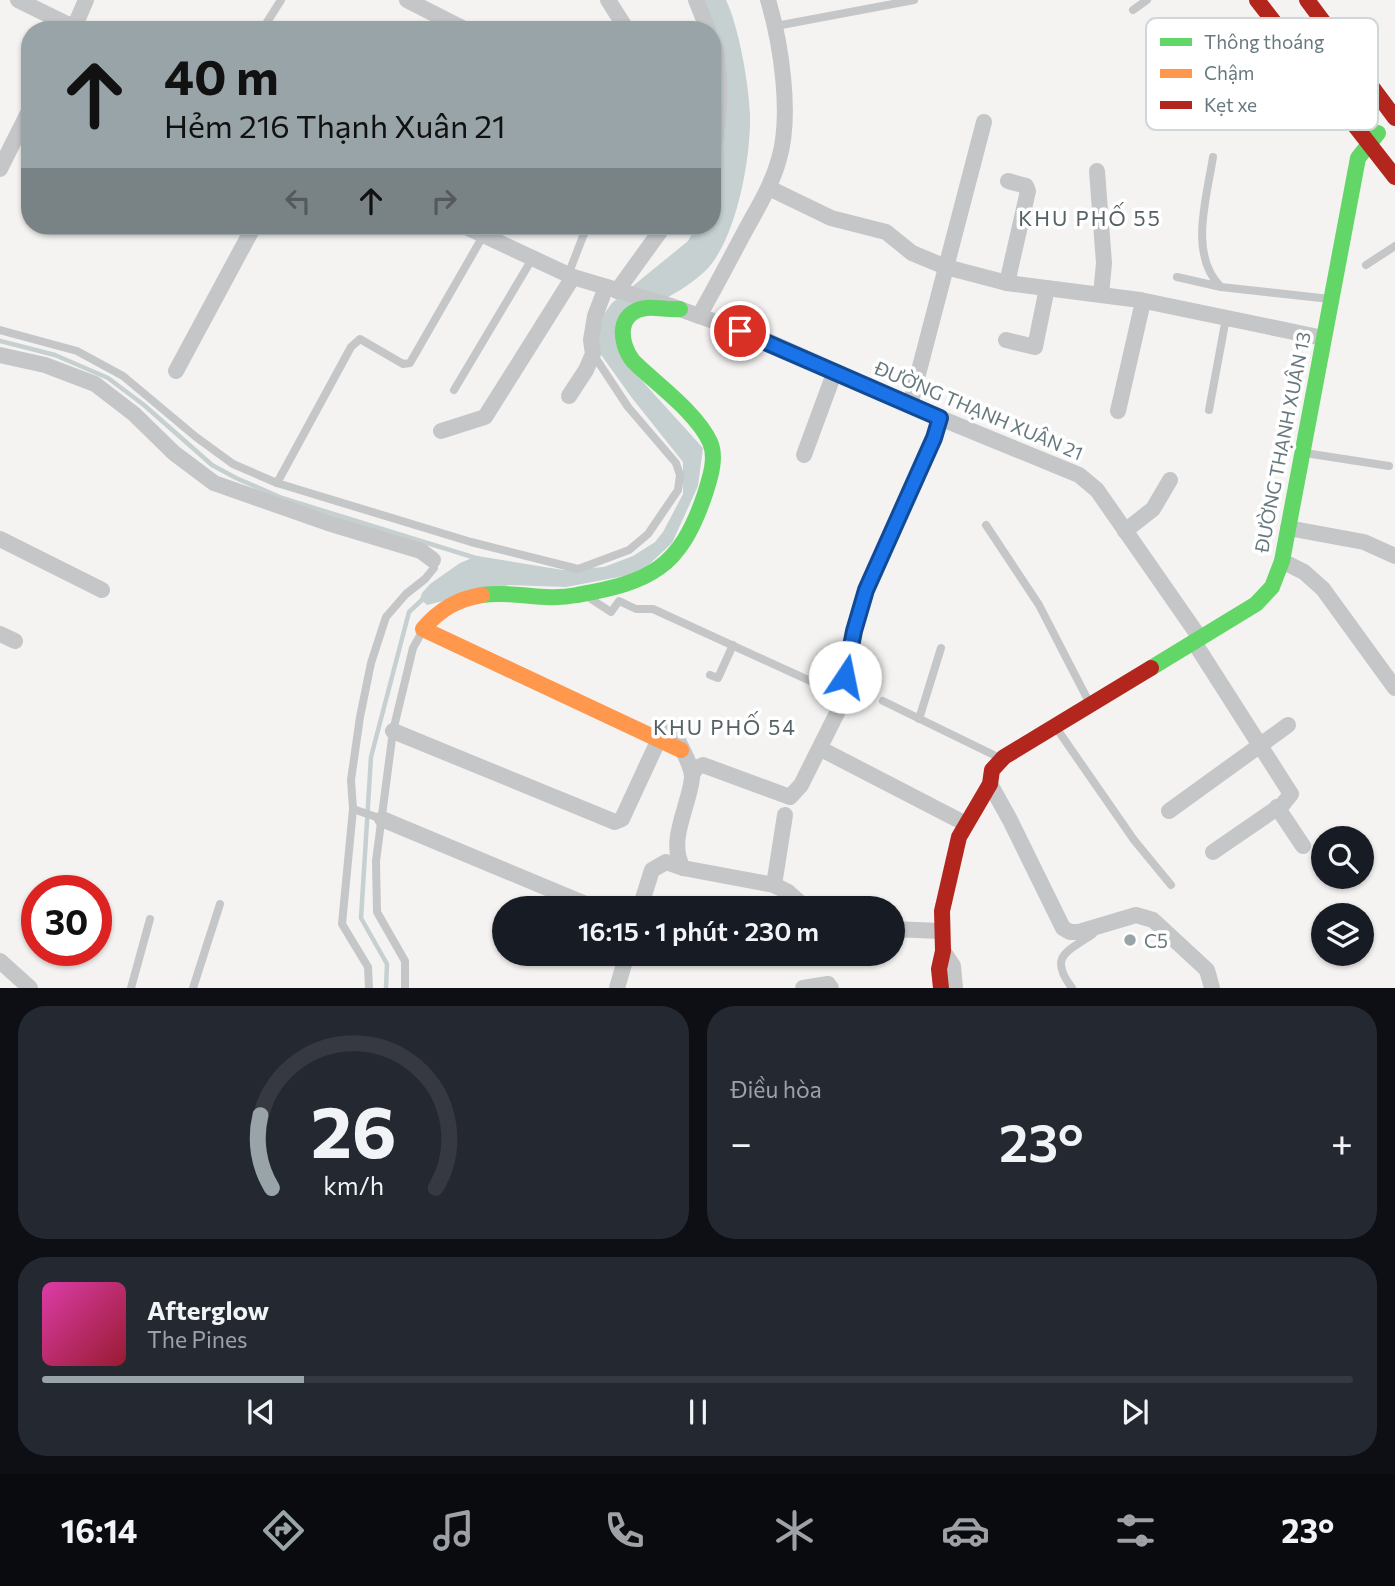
<!DOCTYPE html>
<html lang="vi">
<head>
<meta charset="utf-8">
<style>
  :root { --surface:#171b24; --page:#242831; --text:#f1f3f6; --muted:#9ea1a6; --line:#363941; --accent:#98a4a7 }
  body { margin:0; font-family:Commissioner,sans-serif; background:var(--page); color:var(--text); height:100vh; display:flex; flex-direction:column; font-size:26px; white-space:nowrap }
  * { box-sizing:border-box; margin:0 }
  p { font-size:23px; color:var(--muted) }
  .icon { flex:none; width:38px; height:38px; fill:none; stroke:currentColor; stroke-width:2; stroke-linecap:round; stroke-linejoin:round }
  .map { position:relative; height:988px; overflow:hidden }
  .details { display:flex; flex-direction:column; gap:18px; padding:18px; background:#0d0f14; flex:1 }
  .details>* { flex:none }
  .hud { position:absolute; left:21px; top:21px; width:700px; height:214px; border-radius:28px; box-shadow:0 2px 5px #0004; background:#98a4a7; color:#111; overflow:hidden }
  .fabs { position:absolute; left:1311px; top:826px; display:grid; gap:14px }
  .fabs a { display:grid; place-items:center; width:63px; height:63px; border-radius:50%; background:var(--surface); box-shadow:0 2px 5px #0004; font-size:35px }
  .speed { position:absolute; left:21px; top:875px; display:flex; gap:14px; font-size:35px; font-weight:700; text-align:center }
  .speed>* { display:grid; place-content:center; width:91px; height:91px; border-radius:50%; background:var(--surface); box-shadow:0 2px 5px #0004; line-height:1 }
  .speed .limit { border:10px solid #d22; background:#fff; color:#111 }
  .pin { position:absolute; display:grid; place-items:center; width:60px; height:60px; color:#fff; margin:-30px; border:4px solid #fff; border-radius:50%; box-shadow:0 2px 7px #0007 }
  .me { position:absolute; width:77px; margin:-38px; rotate:11deg; stroke-linejoin:round; filter:drop-shadow(0 0 5px #0008) }
  .turn { display:flex; align-items:center; gap:24px; height:147px; padding:0 28px; font-size:32px }
  .turn .icon { width:91px; height:91px; stroke-width:2.5 }
  .turn b { display:block; font-size:49px; line-height:60px }
  .lanes { display:flex; align-items:center; height:66px; padding:0 28px; background:#0003; justify-content:center; gap:35px; direction:ltr }
  .lanes .off { opacity:.35 }
  .big { font-size:52px; font-weight:600; line-height:1.1 }
  .details .widget { flex:1; display:flex; flex-direction:column; justify-content:center; gap:10px; min-width:0; padding:0 24px; border-radius:28px; background:var(--page) }
  .details .dial { align-items:center; gap:0 }
  .dial svg { height:182px; overflow:visible; fill:none; stroke:var(--line); stroke-width:7; stroke-linecap:round; text-anchor:middle }
  .dial text { fill:var(--text); stroke:none }
  .song { display:flex; align-items:center; gap:21px }
  .cover { width:84px; height:84px; border-radius:10px; background:linear-gradient(135deg,hsl(320 70% 55%),hsl(350 70% 35%)) }
  .played { height:7px; border-radius:4px; background:linear-gradient(90deg,var(--accent) 20%,var(--line) 20%) }
  .keys { display:flex; justify-content:space-around; direction:ltr }
  .heat { display:flex; justify-content:space-between; align-items:center; font-size:38px; direction:ltr }
  .details .tiles { flex:1; display:grid; gap:18px; grid-template-columns:1fr 1fr }
  .widget:last-child { grid-column:span 2 }
  .trip { position:absolute; left:492px; top:896px; width:413px; height:70px; border-radius:35px; background:var(--surface); box-shadow:0 2px 5px #0004; font-weight:600; line-height:70px; text-align:center }
  .tabs { display:flex; height:112px; justify-content:space-around; align-items:center; background:#090b0e; color:var(--muted) }
  .tabs .icon { width:49px; height:49px }
  .tabs .selected { color:var(--accent) }
  .tabs b { font-size:32px; color:var(--text) }
  .map>svg:first-child { display:block }
</style>
</head>
<body>
<div class="map">
<svg width="1395" height="988" viewBox="0 0 1395 988">
  <rect width="100%" height="100%" fill="#f4f3f2"/>
  <path fill="#c6d0d0" d="M697 0H726C739 27 749 85 750 115 751 158 737 234 709 267 687 291 651 305 623 321L624 361 703 448 698 486 672 543 640 573 566 587 509 585 427 605 420 599 422 593 430 584 460 563 477 556 563 570 604 567 633 556 655 542 663 532 683 494V462L632 398 599 352 598 331 604 314 612 303 688 241 696 226H712V184L720 147 721 87Z"/>
  <g fill="none" stroke-linecap="round" stroke-linejoin="round">
    <g stroke="#c6d0d0" stroke-width="4.5">
      <path d="M0 341 55 355 108 378 144 405 212 465 236 478 282 498 479 559"/>
      <path d="M386 988 387 964 361 918 371 757 409 612 424 598"/>
    </g>
    <g stroke="#c4c6c7" stroke-width="8">
      <path d="M1133 10 1147 0"/>
      <path d="M776 26 914 0"/>
      <path d="M262 30 281 0"/>
      <path d="M1213 157C1207 197 1188 255 1221 287"/>
      <path d="M1366 265 1395 246"/>
      <path d="M568 275 587 226"/>
      <path d="M1177 277 1221 287 1330 299"/>
      <path d="M0 330 77 351 123 376 196 437 233 464 277 483 471 542 578 569 629 550 648 534 678 490 680 475 676 463 628 407 593 354"/>
      <path d="M454 390 532 259"/>
      <path d="M1209 410 1226 318"/>
      <path d="M1305 453 1389 466"/>
      <path d="M277 483 351 347 360 339 403 364 410 363 483 236"/>
      <path d="M986 525 1039 605 1089 702"/>
      <path d="M588 597 611 612 619 601 636 609H653L841 695"/>
      <path d="M710 675 718 678 733 645"/>
      <path d="M883 701 1000 758"/>
      <path d="M919 719 941 648"/>
      <path d="M1057 729 1134 840 1171 885"/>
      <path d="M353 809 382 819"/>
      <path d="M131 988 150 919"/>
      <path d="M193 988 220 904"/>
      <path d="M369 988 368 967 342 924 353 809 351 780 360 717 371 663 386 617 406 594 425 579 434 568 433 560"/>
      <path d="M405 988V961L377 912 376 861 393 731 413 648 422 632"/>
      <path d="M1072 988C1048 956 1067 952 1093 934"/>
    </g>
    <g stroke="#c4c6c7" stroke-width="16">
      <path d="M18 0 79 30"/>
      <path d="M407 0 466 30"/>
      <path d="M608 0 627 30"/>
      <path d="M696 0 708 30"/>
      <path d="M73 30 86 0"/>
      <path d="M712 40C723 66 721 123 712 150"/>
      <path d="M0 169 30 109"/>
      <path d="M1097 171 1104 263 1101 295"/>
      <path d="M769 188 831 218 886 232 912 253 946 267 1007 283 1140 300 1142 306 1118 411"/>
      <path d="M464 226 573 277 674 307 761 338 940 418 1079 475 1097 490 1200 638"/>
      <path d="M1007 283 1028 191 1026 186 1008 181"/>
      <path d="M617 291 664 226"/>
      <path d="M1140 300 1323 338"/>
      <path d="M699 316C715 288 730 259 745 231 758 207 772 185 779 159 792 115 781 43 768 0"/>
      <path d="M1006 340 1035 347 1047 288"/>
      <path d="M0 355 45 365 95 384 134 414 174 453 214 483 328 523 421 551 433 560"/>
      <path d="M176 371 254 226"/>
      <path d="M569 396 586 370 593 354 591 340 595 316 606 287"/>
      <path d="M910 405 984 122"/>
      <path d="M441 431 485 417 573 277"/>
      <path d="M804 455 835 371"/>
      <path d="M1288 528 1364 542 1395 556"/>
      <path d="M1125 531 1153 509 1170 480"/>
      <path d="M0 539 102 590"/>
      <path d="M1282 561 1304 572 1323 589 1395 688"/>
      <path d="M0 634 15 641"/>
      <path d="M1194 642 1291 794 1283 804 1213 852"/>
      <path d="M671 727C677 739 693 767 692 778 689 807 667 841 683 868"/>
      <path d="M393 731 615 822 622 819 659 739"/>
      <path d="M821 749 966 824"/>
      <path d="M692 775 696 768 703 765 790 797 801 785 838 711 854 631 866 590 934 438 940 418"/>
      <path d="M990 784 1010 820 1063 928 1070 932H1079L1136 915 1153 920 1207 970 1212 988"/>
      <path d="M1277 807 1303 846"/>
      <path d="M1169 811 1288 725"/>
      <path d="M382 819 595 908"/>
      <path d="M774 885 785 815"/>
      <path d="M640 908 652 870 666 862 683 868 774 885 788 892 806 908"/>
      <path d="M892 929 941 931"/>
      <path d="M943 951 953 966 955 988"/>
      <path d="M0 961 30 988"/>
      <path d="M617 988 627 954"/>
      <path d="M803 988 828 984 831 988"/>
    </g>
    <g stroke="#63d668" stroke-width="16">
      <path d="M482 595C515 590 542 602 577 595 651 582 680 568 705 494 710 478 717 458 710 442 696 412 656 384 633 361 619 343 616 312 646 308 657 307 668 310 680 309"/>
      <path d="M1151 668 1256 604 1272 587 1282 561 1358 158 1378 133"/>
    </g>
    <path stroke="#ff974d" stroke-width="16" d="M482 595C457 599 439 610 423 629L681 750"/>
    <g stroke="#b3261e" stroke-width="16">
      <path d="M1257 0 1395 177"/>
      <path d="M1307 0 1395 118"/>
      <path d="M941 988 939 969 943 951 942 911 959 837 990 784 992 770 1004 757 1151 668"/>
    </g>
  </g>
  <g fill="none" stroke-linecap="round" stroke-linejoin="round">
    <defs>
      <path id="route" d="M740 331 940 418 934 438 866 590 854 631 845 677"/>
    </defs>
    <use href="#route" stroke="#114b97" stroke-width="18"/>
    <use href="#route" stroke="#1a73e8" stroke-width="12"/>
  </g>
  <circle fill="#98a4a7" stroke="#fff" stroke-width="2.5" cx="1130" cy="940" r="7"/>
  <g text-anchor="middle" dominant-baseline="central" stroke-width="7" stroke-linejoin="round" paint-order="stroke">
    <g font-size="19" fill="#67797f" stroke="#fff">
      <text transform="translate(979 410) rotate(23)">ĐƯỜNG THẠNH XUÂN 21</text>
      <text transform="translate(1282 442) rotate(-79)">ĐƯỜNG THẠNH XUÂN 13</text>
    </g>
    <g font-size="19" fill="#67797f" stroke="#fff" text-anchor="start">
      <text x="1144" y="940">C5</text>
    </g>
    <g font-size="21" letter-spacing="2" fill="#546165" stroke="#fff">
      <text x="1090" y="217">KHU PHỐ 55</text>
      <text x="725" y="726">KHU PHỐ 54</text>
    </g>
  </g>
  <rect x="1146" y="18" width="232" height="112" rx="10" fill="#fff" stroke="#d1d7d9" stroke-width="2"/>
  <rect x="1160" y="38" width="32" height="8" fill="#63d668"/>
  <rect x="1160" y="69" width="32" height="9" fill="#ff974d"/>
  <rect x="1160" y="101" width="32" height="8" fill="#b3261e"/>
  <g font-size="19" fill="#67797f">
    <text x="1204" y="49">Thông thoáng</text>
    <text x="1204" y="80">Chậm</text>
    <text x="1204" y="112">Kẹt xe</text>
  </g>
</svg>
<div class="fabs">
<a><svg class="icon" aria-label="search" viewBox="0 0 24 24"><circle cx="10" cy="10" r="6"/><path d="M15 15l6 6"/></svg></a>
<a><svg class="icon" aria-label="layers" viewBox="0 0 24 24"><path d="M12 4l9 5-9 5-9-5zM3 14l9 5 9-5"/></svg></a>
</div>
<div class="speed"><div class="limit">30</div></div>
<div class="pin" style="left:740px;top:331px;background:#d93025"><svg class="icon" aria-label="arrive" viewBox="0 0 24 24"><path d="M6 21V4h12l-3 4 3 4H6"/></svg></div>
<svg class="me" style="left:845px;top:677px" viewBox="-20 -20 40 40"><circle r="19" fill="#fff"/><path d="M0-13L10 11 0 6-10 11z" fill="#1a73e8"/></svg>
<div class="trip">16:15 · 1 phút · 230 m</div>
<div class="hud">
<div class="turn"><svg class="icon" aria-label="ahead" viewBox="0 0 24 24"><path d="M12 20V5M6 11l6-6 6 6"/></svg><div><b>40 m</b>Hẻm 216 Thạnh Xuân 21</div></div>
<div class="lanes"><svg class="icon off" aria-label="left" viewBox="0 0 24 24"><path d="M17 20v-9H6M10 6l-5 5 5 5"/></svg><svg class="icon" aria-label="ahead" viewBox="0 0 24 24"><path d="M12 20V5M6 11l6-6 6 6"/></svg><svg class="icon off" aria-label="right" viewBox="0 0 24 24"><path d="M7 20v-9h11M14 6l5 5-5 5"/></svg></div>
</div>
</div>
<section class="details">
<div class="tiles">
<div class="widget dial"><svg viewBox="0 0 100 80">
<path d="M14 69A42 42 0 1 1 86 69"/>
<path d="M14 69A42 42 0 0 1 9 37" stroke="#98a4a7"/>
<text x="50" y="56" font-size="32" font-weight="700">26</text>
<text x="50" y="72" font-size="11">km/h</text>
</svg></div>
<div class="widget"><p>Điều hòa</p>
<div class="heat"><a>−</a><b class="big">23°</b><a>+</a></div>
</div>
<div class="widget">
<div class="song"><i class="cover"></i><div><b>Afterglow</b><p>The Pines</p></div></div>
<div class="played"></div>
<div class="keys"><svg class="icon" aria-label="previous" viewBox="0 0 24 24"><path d="M18 5L8 12l10 7zM5 5v14"/></svg><svg class="icon" aria-label="pause" viewBox="0 0 24 24"><path d="M8 5v14M16 5v14"/></svg><svg class="icon" aria-label="next" viewBox="0 0 24 24"><path d="M6 5l10 7-10 7zM19 5v14"/></svg></div>
</div>
</div>
</section>
<nav class="tabs">
<b>16:14</b>
<svg class="icon selected" aria-label="directions" viewBox="0 0 24 24"><path d="M12 3l9 9-9 9-9-9zM9 14v-3h6M13 9l2 2-2 2"/></svg>
<svg class="icon" aria-label="music" viewBox="0 0 24 24"><path d="M9 18V5l10-2v13"/><circle cx="6" cy="18" r="3"/><circle cx="16" cy="16" r="3"/></svg>
<svg class="icon" aria-label="phone" viewBox="0 0 24 24"><path d="M5 4h4l2 5-3 2q2 4 5 5l2-3 5 2v4C11 20 4 13 5 4z"/></svg>
<svg class="icon" aria-label="climate" viewBox="0 0 24 24"><path d="M12 3v18M4 7l16 10M4 17L20 7"/></svg>
<svg class="icon" aria-label="car" viewBox="0 0 24 24"><path d="M5 17H2v-5l4-1 3-4h7l3 4 3 1v5h-3M9 17h6M6 11h13"/><circle cx="7" cy="17" r="2"/><circle cx="17" cy="17" r="2"/></svg>
<svg class="icon" aria-label="filters" viewBox="0 0 24 24"><path d="M4 7h16M4 17h16"/><circle cx="9" cy="7" r="2"/><circle cx="15" cy="17" r="2"/></svg>
<b>23°</b>
</nav>
</body>
</html>
